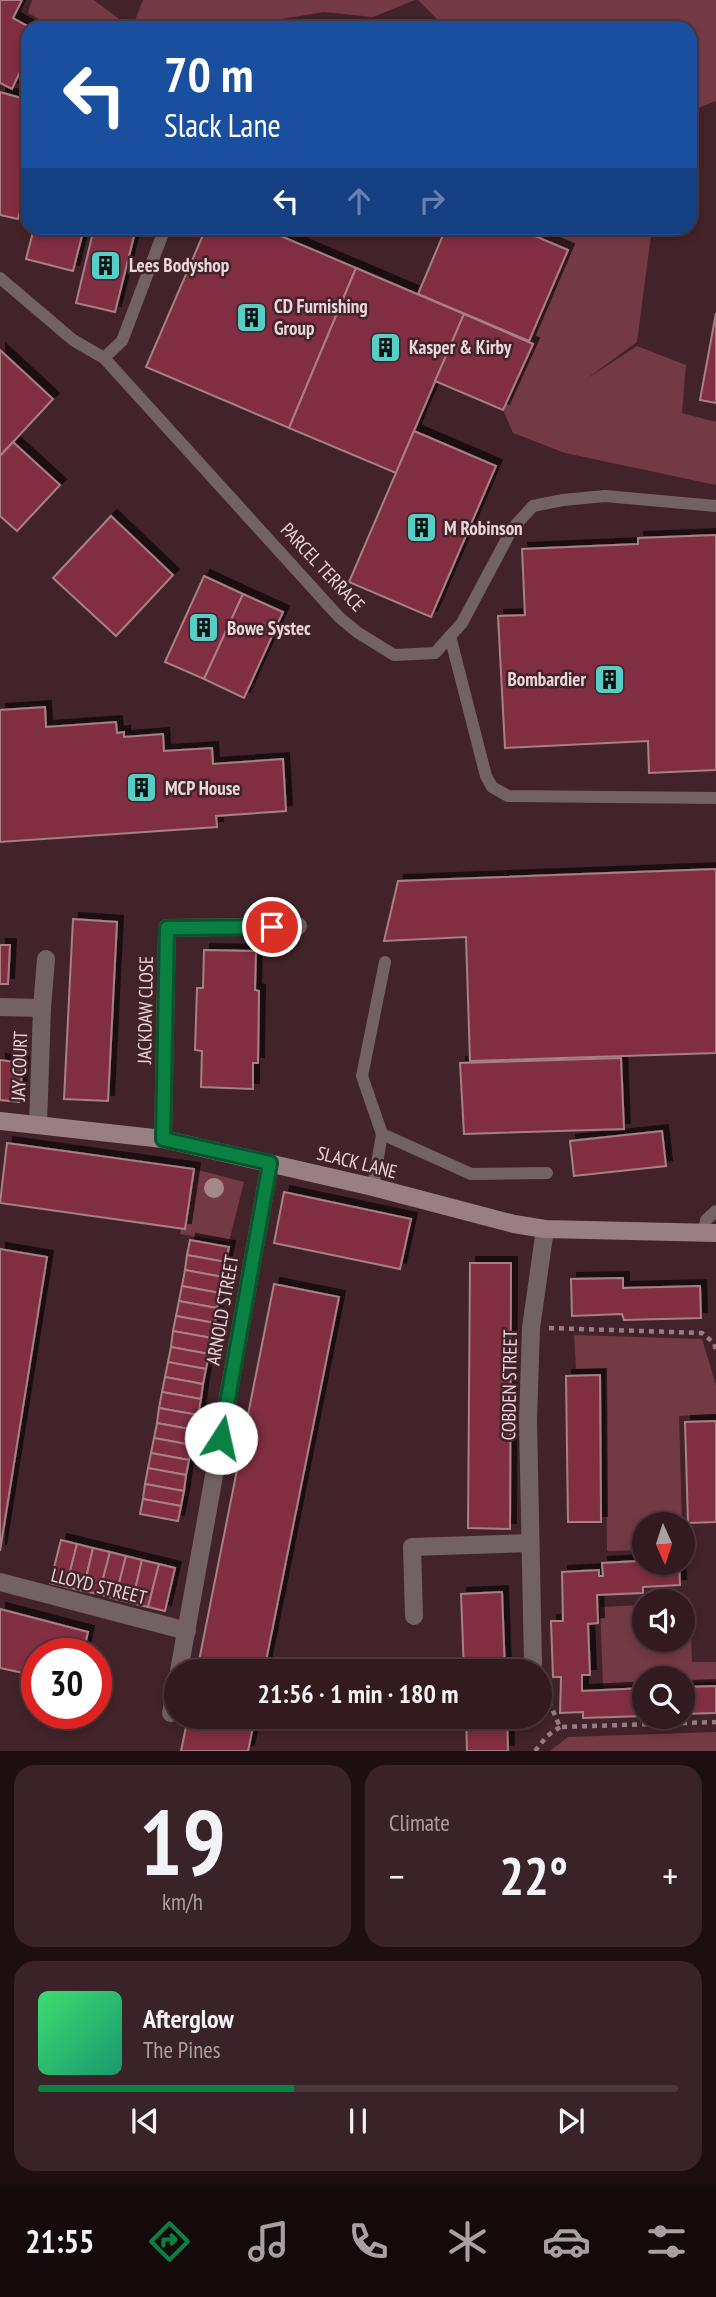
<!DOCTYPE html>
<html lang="en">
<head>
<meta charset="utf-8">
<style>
  :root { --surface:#321a1f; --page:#3a2328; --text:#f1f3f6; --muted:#a8a1a4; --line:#4d383d; --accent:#0b8043 }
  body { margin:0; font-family:"PT Sans Narrow",sans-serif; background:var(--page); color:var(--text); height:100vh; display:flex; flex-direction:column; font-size:26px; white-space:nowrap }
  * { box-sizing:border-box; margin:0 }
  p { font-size:23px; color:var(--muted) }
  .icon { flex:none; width:38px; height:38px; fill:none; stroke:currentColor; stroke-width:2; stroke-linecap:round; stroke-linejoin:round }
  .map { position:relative; height:1751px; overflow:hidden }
  .drawer { display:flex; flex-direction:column; gap:14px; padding:14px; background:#1c0e11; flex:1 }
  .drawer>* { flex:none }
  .top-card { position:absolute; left:21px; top:21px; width:676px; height:214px; border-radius:21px; box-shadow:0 4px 10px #0003,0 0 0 2px var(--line); background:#1a4fa0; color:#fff; overflow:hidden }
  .needle { width:46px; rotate:177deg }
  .tools { position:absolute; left:632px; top:1512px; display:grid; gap:14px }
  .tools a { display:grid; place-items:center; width:63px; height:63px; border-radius:50%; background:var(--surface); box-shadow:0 4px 10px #0003,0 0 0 2px var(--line); font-size:35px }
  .speed { position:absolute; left:21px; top:1638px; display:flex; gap:14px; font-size:35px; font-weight:700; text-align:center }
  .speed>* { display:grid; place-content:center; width:91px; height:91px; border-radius:50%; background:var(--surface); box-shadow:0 4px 10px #0003,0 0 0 2px var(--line); line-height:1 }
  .speed .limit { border:10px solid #d22; background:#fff; color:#111 }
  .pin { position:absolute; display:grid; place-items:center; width:60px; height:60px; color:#fff; margin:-30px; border:4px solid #fff; border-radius:50%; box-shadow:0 2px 7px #0007 }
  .me { position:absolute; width:77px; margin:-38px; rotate:10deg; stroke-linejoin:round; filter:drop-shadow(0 0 5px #0008) }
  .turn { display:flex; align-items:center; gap:24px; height:147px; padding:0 28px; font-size:32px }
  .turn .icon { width:91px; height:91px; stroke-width:2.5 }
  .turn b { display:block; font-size:49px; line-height:60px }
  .lanes { display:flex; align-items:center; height:66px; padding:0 28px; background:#0003; justify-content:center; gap:35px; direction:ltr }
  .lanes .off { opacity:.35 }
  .big { font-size:52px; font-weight:700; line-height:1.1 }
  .drawer .widget { flex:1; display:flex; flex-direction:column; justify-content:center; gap:10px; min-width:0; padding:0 24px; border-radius:21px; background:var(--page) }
  .drawer .dial { align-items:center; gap:0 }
  .dial b { font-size:91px; line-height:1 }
  .song { display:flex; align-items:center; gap:21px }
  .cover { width:84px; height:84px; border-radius:10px; background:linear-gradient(135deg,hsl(140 70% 55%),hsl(160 70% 35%)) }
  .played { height:7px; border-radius:4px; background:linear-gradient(90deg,var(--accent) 40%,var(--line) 40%) }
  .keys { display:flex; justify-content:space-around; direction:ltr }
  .heat { display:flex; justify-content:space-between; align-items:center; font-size:38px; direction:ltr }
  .drawer .tiles { flex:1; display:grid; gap:14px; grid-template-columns:1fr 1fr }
  .widget:last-child { grid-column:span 2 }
  .trip { position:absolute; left:164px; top:1659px; width:388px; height:70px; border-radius:35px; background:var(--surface); box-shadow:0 4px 10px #0003,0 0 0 2px var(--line); font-weight:700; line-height:70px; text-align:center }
  .menu { display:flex; height:112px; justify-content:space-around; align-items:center; background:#140a0c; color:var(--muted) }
  .menu .icon { width:49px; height:49px }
  .menu .current { color:var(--accent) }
  .menu b { font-size:32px; color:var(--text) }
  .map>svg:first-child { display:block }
</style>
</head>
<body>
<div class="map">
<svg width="716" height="1751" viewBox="0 0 716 1751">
  <defs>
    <filter id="shadow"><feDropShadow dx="6" dy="-6" stdDeviation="0" flood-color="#0009"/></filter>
  </defs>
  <rect width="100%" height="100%" fill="#422329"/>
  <g fill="#733944">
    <path d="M32 0H94L131 28H55L28 13Z"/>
    <path d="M143 0H415L373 17 324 12 263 22 255 28H132Z"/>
    <path d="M418 0H716V101L690 111V28H439L441 23Z"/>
    <path d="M516 228H652L637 342 585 380 637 346 686 365 682 413 716 422V485L565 453 513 433 503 410 533 345 529 341 568 250Z"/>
    <path d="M194 1169 244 1182 229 1242 180 1234Z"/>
    <path d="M574 1335 702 1339 716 1385V1414L679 1416 682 1524H644V1550L607 1551 605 1369H576Z"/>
    <path d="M683 1604H690L692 1662H716V1682L683 1683 682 1678H644V1685L603 1686 600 1607 644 1605V1640H682Z"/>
    <path d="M716 1732V1751H550L568 1737Z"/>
  </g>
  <g fill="#812d42" stroke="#a68085" stroke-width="2" filter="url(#shadow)">
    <path d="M0 0H22L13 18 31 28H28V55L12 89 0 83Z"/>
    <path d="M0 92 28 100V179L18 219 0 215Z"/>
    <path d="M34 228H84L73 271 26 259Z"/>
    <path d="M94 228H136L115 312 76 303Z"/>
    <path d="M206 228H262L356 268 289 428 146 367Z"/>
    <path d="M446 228H516L568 250 529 341 418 294Z"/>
    <path d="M356 268 464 314 396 473 289 428Z"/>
    <path d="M716 313V403L700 400Z"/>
    <path d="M464 314 533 344 503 410 435 381Z"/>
    <path d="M0 350 53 399 0 456Z"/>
    <path d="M414 431 496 466 431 617 349 582Z"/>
    <path d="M13 442 60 485 17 531 0 516V456Z"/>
    <path d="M111 516 173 575 116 636 53 578Z"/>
    <path d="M716 535V770L649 773 648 741 505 748 498 616 525 615 522 549 638 544V538Z"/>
    <path d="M204 576 243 594 204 679 165 662Z"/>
    <path d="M243 594 283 612 244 698 204 679Z"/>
    <path d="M45 707 46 727 116 722 117 733 124 732V737L163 734 164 751 212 748 213 764 283 759 286 811 216 816 217 827 0 842V710Z"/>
    <path d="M716 869V1053L470 1061 466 937 384 941 398 881Z"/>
    <path d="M73 919 117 922 108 1101 64 1099Z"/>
    <path d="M0 945H10L8 984H0Z"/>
    <path d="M204 950 256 951 255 990 259 991 258 1063H253V1089L201 1087 202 1051 195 1050 197 988H203Z"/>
    <path d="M621 1058 624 1129 464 1134 460 1063Z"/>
    <path d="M0 1060 23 1063 19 1102 0 1100Z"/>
    <path d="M662 1131 666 1166 574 1176 570 1141Z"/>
    <path d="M7 1143 194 1169 185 1229 0 1203Z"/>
    <path d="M284 1192 411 1219 400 1269 274 1243Z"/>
    <path d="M190 1240 229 1247 226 1262 187 1255Z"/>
    <path d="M0 1249 47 1257 0 1551Z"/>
    <path d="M187 1255 226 1262 223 1277 185 1270Z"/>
    <path d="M470 1263H511L510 1529 468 1528Z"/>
    <path d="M185 1270 223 1277 220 1293 182 1286Z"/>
    <path d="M623 1278V1288L700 1286 701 1318 624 1320 622 1314 572 1316 571 1279Z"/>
    <path d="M274 1284 339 1297 264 1671H197Z"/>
    <path d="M182 1286 220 1293 217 1308 179 1301Z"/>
    <path d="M179 1301 217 1308 215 1323 176 1316Z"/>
    <path d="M176 1316 215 1323 212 1338 173 1331Z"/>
    <path d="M173 1331 212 1338 209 1354 171 1347Z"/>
    <path d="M171 1347 209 1354 206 1369 168 1362Z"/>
    <path d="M168 1362 206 1369 203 1384 165 1377Z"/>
    <path d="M600 1375 601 1522H568L566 1376Z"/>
    <path d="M165 1377 203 1384 201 1399 162 1392Z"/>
    <path d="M162 1392 201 1399 198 1415 159 1408Z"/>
    <path d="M159 1408 198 1415 195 1430 157 1423Z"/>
    <path d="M716 1421V1522L688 1523 685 1422Z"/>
    <path d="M157 1423 195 1430 192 1445 154 1438Z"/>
    <path d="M154 1438 192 1445 189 1460 151 1453Z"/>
    <path d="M151 1453 189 1460 186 1475 148 1468Z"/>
    <path d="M148 1468 186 1475 184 1491 145 1484Z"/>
    <path d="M145 1484 184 1491 181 1506 143 1499Z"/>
    <path d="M143 1499 181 1506 178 1521 140 1514Z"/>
    <path d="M61 1540 77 1544 66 1587 50 1583Z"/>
    <path d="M77 1544 93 1548 83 1591 66 1587Z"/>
    <path d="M93 1548 110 1552 99 1594 83 1591Z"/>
    <path d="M110 1552 126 1556 115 1599 99 1594Z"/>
    <path d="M126 1556 142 1560 132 1603 115 1599Z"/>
    <path d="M644 1557V1563H679L680 1585 643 1587V1593L597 1595 598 1623 588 1624 590 1675H582V1691L644 1688V1716L583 1718V1712L560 1713 561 1677H553L551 1621H563L562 1572 599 1570V1576H603L602 1563 638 1561V1558Z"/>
    <path d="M142 1560 159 1564 148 1607 132 1603Z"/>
    <path d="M159 1564 175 1568 165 1611 148 1607Z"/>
    <path d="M502 1592 505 1671H464L461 1594Z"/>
    <path d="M0 1609 88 1632 83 1654H37V1676L0 1668Z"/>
    <path d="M716 1686V1713L682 1714V1687Z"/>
    <path d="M188 1717H255L248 1751H181Z"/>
    <path d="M466 1717H507L508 1751H467Z"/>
  </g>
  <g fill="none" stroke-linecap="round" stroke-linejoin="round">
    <g stroke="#977d82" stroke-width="4.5" stroke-dasharray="5 5" stroke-linecap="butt">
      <path d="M549 1328 702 1333 714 1343 716 1350"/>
      <path d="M541 1683 560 1727 716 1722"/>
      <path d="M535 1751 547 1736 560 1727"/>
    </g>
    <g stroke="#726264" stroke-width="12">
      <path d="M383 228 395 230"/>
      <path d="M0 278 73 340 104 358 339 617 357 632 394 655 435 653 462 623 512 529 533 506 563 500 605 496 716 506"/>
      <path d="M104 358 122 341 165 228"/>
      <path d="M450 636 486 776 492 787 508 796 716 798"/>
      <path d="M382 1134 362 1076 385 962"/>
      <path d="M373 1187 382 1134 471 1174 547 1173"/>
      <path d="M704 1232 706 1220 716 1211"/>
    </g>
    <g stroke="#726264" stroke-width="18">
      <path d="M0 1007 42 1008"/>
      <path d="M38 1125 42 1008 46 959"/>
      <path d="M163 1139 167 928 298 926"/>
      <path d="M0 1582 187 1631"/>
      <path d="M414 1616 412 1547 530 1543"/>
      <path d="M533 1664 528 1420 531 1328 545 1229"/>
      <path d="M179 1671 270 1163"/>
      <path d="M171 1713 177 1683"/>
    </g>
    <path stroke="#997f83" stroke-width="18" d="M0 1121 163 1139 373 1187 514 1224 545 1229 716 1233"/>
  </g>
  <circle fill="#a4888c" cx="214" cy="1188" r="10"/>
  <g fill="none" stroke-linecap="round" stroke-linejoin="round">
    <defs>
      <path id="route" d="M221 1438 270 1163 163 1139 167 928 272 927"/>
    </defs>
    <use href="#route" stroke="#07532c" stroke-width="18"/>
    <use href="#route" stroke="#0b8043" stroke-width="12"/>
  </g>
  <defs>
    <symbol id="building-square" viewBox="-11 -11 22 22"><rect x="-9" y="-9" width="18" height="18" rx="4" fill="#55cec5" stroke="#422329"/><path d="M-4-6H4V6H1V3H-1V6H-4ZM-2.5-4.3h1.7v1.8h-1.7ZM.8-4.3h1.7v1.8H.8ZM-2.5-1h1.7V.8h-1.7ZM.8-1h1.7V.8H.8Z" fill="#111"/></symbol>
  </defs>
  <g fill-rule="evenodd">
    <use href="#building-square" x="88" y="248" width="35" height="35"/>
    <use href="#building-square" x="234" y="300" width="35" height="35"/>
    <use href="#building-square" x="368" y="330" width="35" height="35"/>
    <use href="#building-square" x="404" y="510" width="35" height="35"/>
    <use href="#building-square" x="186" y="610" width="35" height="35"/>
    <use href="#building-square" x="592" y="662" width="35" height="35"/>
    <use href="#building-square" x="124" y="770" width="35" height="35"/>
  </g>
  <g text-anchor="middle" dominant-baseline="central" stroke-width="5" stroke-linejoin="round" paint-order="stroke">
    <g font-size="19" font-weight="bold" fill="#ead5d8" stroke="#422329" text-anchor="start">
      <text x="129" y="265">Lees Bodyshop</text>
      <text x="274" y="306">CD Furnishing<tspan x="274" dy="22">Group</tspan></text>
      <text x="409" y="347">Kasper &amp; Kirby</text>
      <text x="444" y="528">M Robinson</text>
      <text x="227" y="628">Bowe Systec</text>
      <text x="586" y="679" text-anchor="end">Bombardier</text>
      <text x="165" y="788">MCP House</text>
    </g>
    <g font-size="19" fill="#ead5d8" stroke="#422329">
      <text transform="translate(323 567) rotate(47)">PARCEL TERRACE</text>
      <text transform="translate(145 1010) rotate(-89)">JACKDAW CLOSE</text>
      <text transform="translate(19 1066) rotate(-88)">JAY COURT</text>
      <text transform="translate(357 1162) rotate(14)">SLACK LANE</text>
      <text transform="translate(222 1310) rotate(-80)">ARNOLD STREET</text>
      <text transform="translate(509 1385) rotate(-89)">COBDEN STREET</text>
      <text transform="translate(99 1586) rotate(14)">LLOYD STREET</text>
    </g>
  </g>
</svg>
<div class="tools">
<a><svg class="needle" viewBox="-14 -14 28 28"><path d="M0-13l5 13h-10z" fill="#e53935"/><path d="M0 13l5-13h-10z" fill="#a8a1a4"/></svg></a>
<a><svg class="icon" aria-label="sound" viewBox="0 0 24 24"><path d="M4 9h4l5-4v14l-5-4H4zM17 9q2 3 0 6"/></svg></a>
<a><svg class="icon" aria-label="search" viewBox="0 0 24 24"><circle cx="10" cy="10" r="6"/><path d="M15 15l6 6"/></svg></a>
</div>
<div class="speed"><div class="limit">30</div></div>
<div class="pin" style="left:272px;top:927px;background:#d93025"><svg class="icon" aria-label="arrive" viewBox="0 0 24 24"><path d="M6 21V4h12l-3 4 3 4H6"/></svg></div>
<svg class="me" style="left:221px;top:1438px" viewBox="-20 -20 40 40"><circle r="19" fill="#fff"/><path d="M0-13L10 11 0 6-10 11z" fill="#0b8043"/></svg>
<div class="trip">21:56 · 1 min · 180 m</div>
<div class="top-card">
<div class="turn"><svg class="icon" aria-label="left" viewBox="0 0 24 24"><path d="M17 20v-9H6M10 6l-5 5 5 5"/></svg><div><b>70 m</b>Slack Lane</div></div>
<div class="lanes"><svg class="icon" aria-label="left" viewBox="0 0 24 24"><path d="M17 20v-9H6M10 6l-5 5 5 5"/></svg><svg class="icon off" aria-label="ahead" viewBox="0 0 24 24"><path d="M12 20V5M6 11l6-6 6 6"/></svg><svg class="icon off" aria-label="right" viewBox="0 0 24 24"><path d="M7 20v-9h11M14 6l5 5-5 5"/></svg></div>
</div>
</div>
<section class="drawer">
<div class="tiles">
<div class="widget dial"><b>19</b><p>km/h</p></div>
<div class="widget"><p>Climate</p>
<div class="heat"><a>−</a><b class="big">22°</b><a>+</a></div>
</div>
<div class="widget">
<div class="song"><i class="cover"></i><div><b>Afterglow</b><p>The Pines</p></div></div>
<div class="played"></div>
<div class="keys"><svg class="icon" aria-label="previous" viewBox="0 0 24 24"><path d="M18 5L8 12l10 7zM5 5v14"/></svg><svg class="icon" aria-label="pause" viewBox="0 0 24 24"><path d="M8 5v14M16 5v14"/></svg><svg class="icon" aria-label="next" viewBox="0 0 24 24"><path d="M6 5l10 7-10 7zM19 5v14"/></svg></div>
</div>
</div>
</section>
<nav class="menu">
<b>21:55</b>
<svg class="icon current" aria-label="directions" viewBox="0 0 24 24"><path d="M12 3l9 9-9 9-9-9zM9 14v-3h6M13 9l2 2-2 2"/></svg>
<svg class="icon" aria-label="music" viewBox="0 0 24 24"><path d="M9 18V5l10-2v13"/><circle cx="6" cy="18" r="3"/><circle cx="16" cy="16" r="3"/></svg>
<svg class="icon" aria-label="phone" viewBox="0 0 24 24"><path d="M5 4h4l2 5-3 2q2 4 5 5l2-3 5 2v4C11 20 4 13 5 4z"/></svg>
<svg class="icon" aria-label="climate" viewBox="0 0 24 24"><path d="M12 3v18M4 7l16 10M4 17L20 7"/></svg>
<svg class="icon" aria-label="car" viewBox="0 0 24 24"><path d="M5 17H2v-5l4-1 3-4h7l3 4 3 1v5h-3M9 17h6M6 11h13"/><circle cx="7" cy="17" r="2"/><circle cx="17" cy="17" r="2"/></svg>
<svg class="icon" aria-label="filters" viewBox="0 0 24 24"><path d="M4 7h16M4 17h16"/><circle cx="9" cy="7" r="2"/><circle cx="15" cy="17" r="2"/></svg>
</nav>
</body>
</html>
